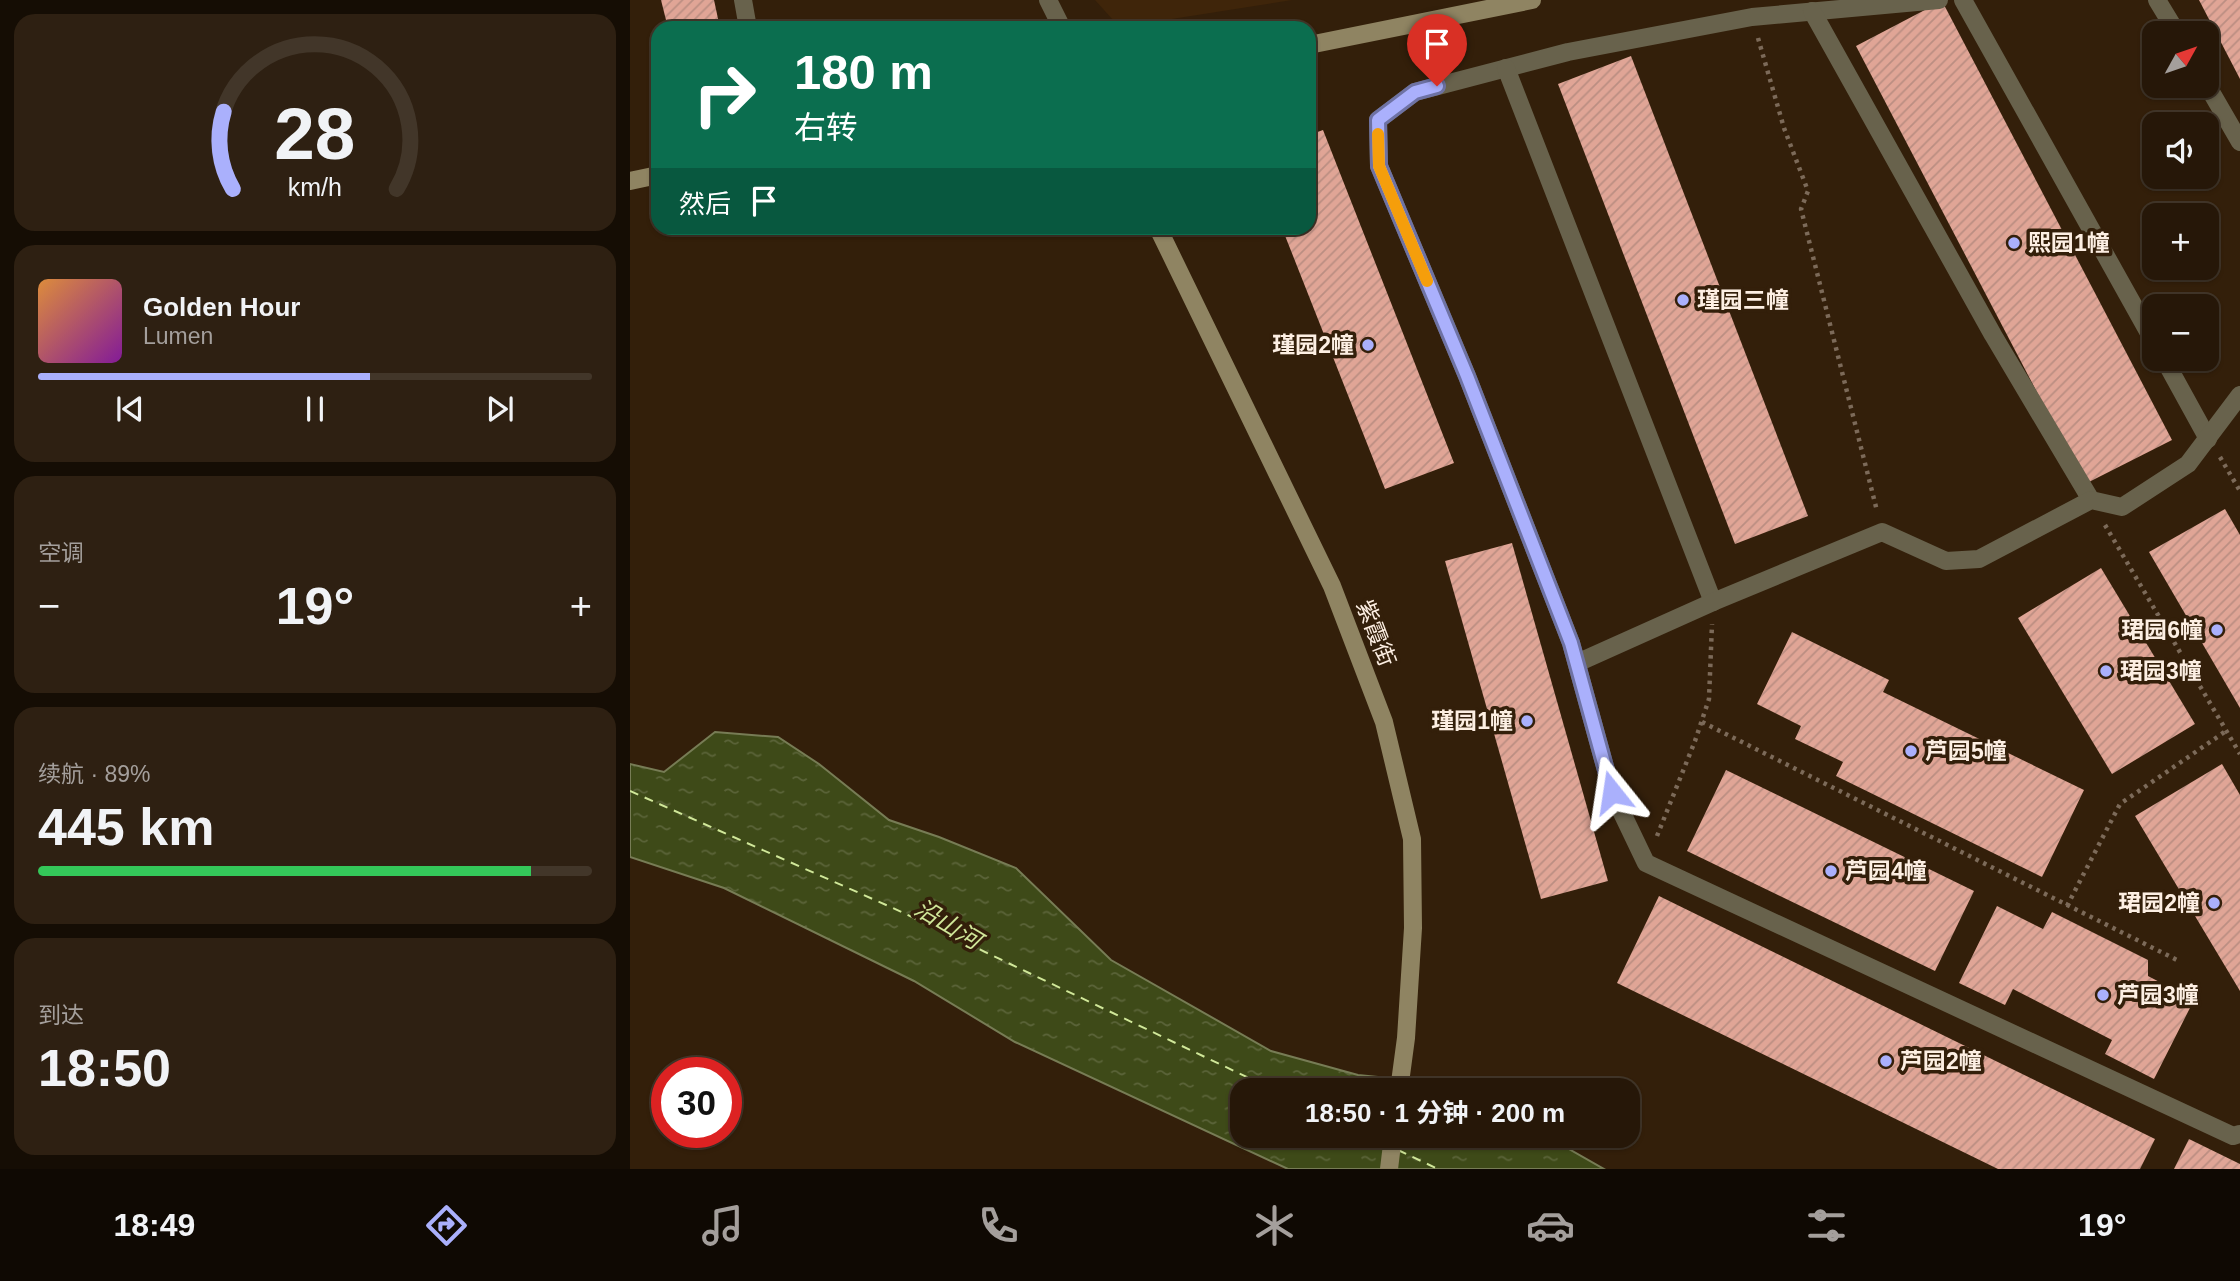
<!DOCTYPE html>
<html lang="zh">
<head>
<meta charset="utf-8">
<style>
  :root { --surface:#261708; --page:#2e2012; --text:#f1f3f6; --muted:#a49f9c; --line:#423629; --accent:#aab0fc }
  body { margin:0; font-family:Helvetica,"Noto Sans SC",sans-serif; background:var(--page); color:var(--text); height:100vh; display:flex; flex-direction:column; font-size:26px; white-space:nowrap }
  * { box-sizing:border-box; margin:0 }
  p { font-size:23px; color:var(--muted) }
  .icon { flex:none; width:38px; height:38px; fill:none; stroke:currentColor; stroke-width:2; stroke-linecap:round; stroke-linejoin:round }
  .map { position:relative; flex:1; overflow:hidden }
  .drawer { display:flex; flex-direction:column; gap:14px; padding:14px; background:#150d04; width:630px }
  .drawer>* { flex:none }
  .hud { position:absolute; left:21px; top:21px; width:665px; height:214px; border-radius:21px; box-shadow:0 2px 5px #0004,0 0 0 2px var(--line); background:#0b6e4f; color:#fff; overflow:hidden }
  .needle { width:46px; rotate:50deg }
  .controls { position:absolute; left:1512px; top:21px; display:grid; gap:14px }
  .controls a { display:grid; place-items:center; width:77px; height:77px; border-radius:14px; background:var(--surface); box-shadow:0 2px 5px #0004,0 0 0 2px var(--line); font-size:35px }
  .speed { position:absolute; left:21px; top:1057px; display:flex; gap:14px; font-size:35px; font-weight:700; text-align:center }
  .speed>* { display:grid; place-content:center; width:91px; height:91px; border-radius:50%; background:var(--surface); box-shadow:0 2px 5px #0004,0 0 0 2px var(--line); line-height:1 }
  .speed .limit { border:10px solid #d22; background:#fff; color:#111 }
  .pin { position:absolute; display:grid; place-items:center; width:60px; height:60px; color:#fff; margin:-72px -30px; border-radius:50% 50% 50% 0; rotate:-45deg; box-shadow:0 0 7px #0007 }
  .pin .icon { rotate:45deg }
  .me { position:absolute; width:77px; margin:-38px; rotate:345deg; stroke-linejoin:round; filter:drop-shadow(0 0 5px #0008) }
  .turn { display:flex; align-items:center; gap:24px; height:147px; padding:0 28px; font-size:32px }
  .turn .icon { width:91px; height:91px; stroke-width:2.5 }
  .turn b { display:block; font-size:49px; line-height:60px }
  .then { display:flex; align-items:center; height:66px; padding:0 28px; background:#0003; gap:14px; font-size:26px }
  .big { font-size:52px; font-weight:700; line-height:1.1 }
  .drawer .card { flex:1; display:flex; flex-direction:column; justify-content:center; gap:10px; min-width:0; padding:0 24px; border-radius:21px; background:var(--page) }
  .drawer .dial { align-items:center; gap:0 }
  .dial svg { height:182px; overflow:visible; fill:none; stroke:var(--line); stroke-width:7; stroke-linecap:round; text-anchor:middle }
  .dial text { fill:var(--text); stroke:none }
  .song { display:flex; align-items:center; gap:21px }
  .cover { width:84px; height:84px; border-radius:10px; background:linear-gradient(135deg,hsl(30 70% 55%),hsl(290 70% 35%)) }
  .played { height:7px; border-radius:4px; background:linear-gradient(90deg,var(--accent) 60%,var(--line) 60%) }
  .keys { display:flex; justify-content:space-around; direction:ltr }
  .heat { display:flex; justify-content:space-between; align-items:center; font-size:38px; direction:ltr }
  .charge { height:10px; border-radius:5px; background:linear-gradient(90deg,#34c759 89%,var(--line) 0) }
  .trip { position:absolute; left:600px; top:1078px; width:410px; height:70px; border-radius:21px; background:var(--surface); box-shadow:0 2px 5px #0004,0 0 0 2px var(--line); font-weight:700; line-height:70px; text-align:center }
  .tabs { display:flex; height:112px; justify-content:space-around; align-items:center; background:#0f0903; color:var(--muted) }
  .tabs .icon { width:49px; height:49px }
  .tabs .current { color:var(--accent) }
  .tabs b { font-size:32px; color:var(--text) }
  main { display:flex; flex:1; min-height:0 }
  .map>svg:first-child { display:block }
</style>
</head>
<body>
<main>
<section class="drawer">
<div class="card dial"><svg viewBox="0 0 100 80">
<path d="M14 69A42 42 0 1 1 86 69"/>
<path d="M14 69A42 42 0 0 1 10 35" stroke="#aab0fc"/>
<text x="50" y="56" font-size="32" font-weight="700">28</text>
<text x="50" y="72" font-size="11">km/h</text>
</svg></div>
<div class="card">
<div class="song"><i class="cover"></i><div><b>Golden Hour</b><p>Lumen</p></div></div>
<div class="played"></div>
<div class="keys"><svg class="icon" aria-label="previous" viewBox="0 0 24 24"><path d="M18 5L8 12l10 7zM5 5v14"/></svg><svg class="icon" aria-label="pause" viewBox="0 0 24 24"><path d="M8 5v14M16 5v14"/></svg><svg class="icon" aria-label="next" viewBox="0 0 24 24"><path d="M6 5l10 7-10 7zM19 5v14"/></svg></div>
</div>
<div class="card"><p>空调</p>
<div class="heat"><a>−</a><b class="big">19°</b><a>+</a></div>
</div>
<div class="card"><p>续航 · 89%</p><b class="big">445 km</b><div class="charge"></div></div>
<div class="card"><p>到达</p><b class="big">18:50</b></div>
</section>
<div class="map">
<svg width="1610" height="1169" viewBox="0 0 1610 1169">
  <defs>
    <pattern id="water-ripples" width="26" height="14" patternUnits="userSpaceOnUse" patternTransform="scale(1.75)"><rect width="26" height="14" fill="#3e4a18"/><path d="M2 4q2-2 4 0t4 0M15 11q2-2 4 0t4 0" fill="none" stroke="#5b6439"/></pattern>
    <pattern id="building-hatch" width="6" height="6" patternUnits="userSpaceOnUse" patternTransform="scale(1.75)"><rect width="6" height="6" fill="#e0a596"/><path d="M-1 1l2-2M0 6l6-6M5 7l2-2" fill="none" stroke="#bb8e82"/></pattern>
  </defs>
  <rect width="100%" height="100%" fill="#331f0a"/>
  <path fill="#3f250a" d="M465 0H662L510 24 483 20Z"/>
  <path fill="url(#water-ripples)" stroke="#777c55" stroke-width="2" d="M85 732 148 737 189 764 259 820 309 837 386 868 481 960 641 1051 728 1075 828 1085 837 1090H612V1136H916L974 1169H658L385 1042 284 981 94 888 0 857V764L34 772Z"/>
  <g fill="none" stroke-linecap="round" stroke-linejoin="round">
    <g stroke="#d0e799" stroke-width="2" stroke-dasharray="9 7" stroke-linecap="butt">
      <path d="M0 791 263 908 644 1090"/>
      <path d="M739 1136 753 1143"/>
      <path d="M768 1150 808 1169"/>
    </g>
  </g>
  <g fill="url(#building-hatch)">
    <path d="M31 0H84L90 28H38Z"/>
    <path d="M1569 0H1610V79Z"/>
    <path d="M1312 1 1542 440 1455 484 1226 46Z"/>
    <path d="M1001 56 1178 516 1105 544 928 84Z"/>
    <path d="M693 130 824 463 755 489 652 228H679V135Z"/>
    <path d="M1595 509 1610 535V708L1519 552Z"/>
    <path d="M882 543 978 881 911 899 815 561Z"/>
    <path d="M1471 568 1565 724 1482 774 1388 618Z"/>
    <path d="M1162 632 1259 680 1253 692 1454 790 1412 877 1206 776 1213 762 1165 739 1171 726 1127 704Z"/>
    <path d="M1592 764 1610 795V991L1505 816Z"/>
    <path d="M1096 770 1344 891 1305 971 1057 851Z"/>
    <path d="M1029 896 1525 1139 1510 1169H1368L987 983Z"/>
    <path d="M1367 906 1413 929 1422 912 1518 960V976L1564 1000 1524 1079 1475 1054 1482 1040 1383 989 1375 1005 1329 983Z"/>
    <path d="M1559 1139 1610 1164V1169H1544Z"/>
  </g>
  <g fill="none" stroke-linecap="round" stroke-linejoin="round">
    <g stroke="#7c6a59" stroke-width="4.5" stroke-dasharray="3.5 5" stroke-linecap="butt">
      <path d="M1128 38 1154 128 1178 191 1171 209 1247 511"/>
      <path d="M1590 457 1610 491"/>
      <path d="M1475 525 1610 754"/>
      <path d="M1072 722 1547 960"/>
      <path d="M1027 836 1065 741 1079 699 1082 624"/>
      <path d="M1437 906 1490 804 1596 731"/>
    </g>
    <g stroke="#68624c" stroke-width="18">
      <path d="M113 0 118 28"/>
      <path d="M418 0 432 28"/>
      <path d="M1309 0 1122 17 938 52 785 92 748 120 749 166 837 376 941 643 982 792 1016 863 1603 1136 1610 1134"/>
      <path d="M1333 0 1524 342"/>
      <path d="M1527 0 1547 33"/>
      <path d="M1182 11 1363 335 1461 500"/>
      <path d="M876 68 1083 602"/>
      <path d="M1577 85 1610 142"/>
      <path d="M1534 359 1578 439"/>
      <path d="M947 663 1083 602 1252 532 1316 561 1349 559 1461 500 1492 507 1558 464 1610 395"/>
    </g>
    <g stroke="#8f8462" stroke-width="18">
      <path d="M679 45 902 0"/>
      <path d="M0 181 28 175"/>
      <path d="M528 228 702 586 754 722 782 839 783 928 776 1038 769 1090"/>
      <path d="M759 1169 763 1136"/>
    </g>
  </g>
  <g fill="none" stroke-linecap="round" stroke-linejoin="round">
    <defs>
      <path id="route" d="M807 86 785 92 748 120 749 166 837 376 941 643 982 792"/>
    </defs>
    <use href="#route" stroke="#6e72a4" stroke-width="18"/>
    <use href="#route" stroke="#aab0fc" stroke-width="12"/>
    <path stroke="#f59e0b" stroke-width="12" d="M748 134 749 166 797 281"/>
  </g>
  <g fill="#aab0fc" stroke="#331f0a" stroke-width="2.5">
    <circle cx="1384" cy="243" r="7"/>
    <circle cx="1053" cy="300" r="7"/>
    <circle cx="738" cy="345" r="7"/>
    <circle cx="1587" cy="630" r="7"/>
    <circle cx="1476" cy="671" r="7"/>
    <circle cx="897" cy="721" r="7"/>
    <circle cx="1281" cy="751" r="7"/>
    <circle cx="1201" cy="871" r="7"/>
    <circle cx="1584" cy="903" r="7"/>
    <circle cx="1473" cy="995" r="7"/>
    <circle cx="1256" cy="1061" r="7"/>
  </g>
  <g text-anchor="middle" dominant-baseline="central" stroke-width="7" stroke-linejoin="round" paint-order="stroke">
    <g font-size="23" font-weight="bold" fill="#fdefe3" stroke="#331f0a" text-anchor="start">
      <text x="1398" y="243">熙园1幢</text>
      <text x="1067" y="300">瑾园三幢</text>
      <text x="724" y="345" text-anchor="end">瑾园2幢</text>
      <text x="1573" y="630" text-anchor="end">珺园6幢</text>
      <text x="1490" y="671">珺园3幢</text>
      <text x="883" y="721" text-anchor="end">瑾园1幢</text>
      <text x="1295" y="751">芦园5幢</text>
      <text x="1215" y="871">芦园4幢</text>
      <text x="1570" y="903" text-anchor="end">珺园2幢</text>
      <text x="1487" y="995">芦园3幢</text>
      <text x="1270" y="1061">芦园2幢</text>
    </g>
    <g font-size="23" fill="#fdefe3" stroke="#331f0a">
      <text transform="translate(746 633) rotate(69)">紫霞街</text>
    </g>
    <g font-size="24" font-style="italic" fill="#d0e799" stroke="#331f0a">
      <text transform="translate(318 924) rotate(31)">沿山河</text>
    </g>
  </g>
</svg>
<div class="controls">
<a><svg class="needle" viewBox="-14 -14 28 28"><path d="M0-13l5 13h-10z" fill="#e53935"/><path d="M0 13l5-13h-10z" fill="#a49f9c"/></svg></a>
<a><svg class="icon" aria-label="sound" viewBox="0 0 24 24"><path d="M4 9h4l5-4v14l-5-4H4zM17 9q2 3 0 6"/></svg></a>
<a>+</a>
<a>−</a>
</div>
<div class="speed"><div class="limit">30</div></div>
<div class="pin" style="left:807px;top:86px;background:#d93025"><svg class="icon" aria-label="arrive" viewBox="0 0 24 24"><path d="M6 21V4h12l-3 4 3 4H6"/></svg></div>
<svg class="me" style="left:982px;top:792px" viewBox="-20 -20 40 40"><path d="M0-17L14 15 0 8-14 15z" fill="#aab0fc" stroke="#fff" stroke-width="4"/></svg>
<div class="trip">18:50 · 1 分钟 · 200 m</div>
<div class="hud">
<div class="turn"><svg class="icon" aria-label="right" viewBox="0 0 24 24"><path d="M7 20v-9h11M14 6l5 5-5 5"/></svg><div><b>180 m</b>右转</div></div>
<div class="then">然后<svg class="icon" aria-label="arrive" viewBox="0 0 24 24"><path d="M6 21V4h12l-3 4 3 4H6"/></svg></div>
</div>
</div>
</main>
<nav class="tabs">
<b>18:49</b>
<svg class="icon current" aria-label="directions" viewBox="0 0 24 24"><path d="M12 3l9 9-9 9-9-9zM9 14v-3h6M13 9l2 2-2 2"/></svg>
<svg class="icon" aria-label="music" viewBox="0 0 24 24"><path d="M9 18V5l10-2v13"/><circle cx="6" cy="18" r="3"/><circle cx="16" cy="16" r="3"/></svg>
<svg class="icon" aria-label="phone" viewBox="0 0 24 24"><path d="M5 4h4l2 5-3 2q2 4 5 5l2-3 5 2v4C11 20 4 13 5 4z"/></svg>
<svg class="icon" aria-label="climate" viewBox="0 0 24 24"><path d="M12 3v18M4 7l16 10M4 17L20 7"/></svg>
<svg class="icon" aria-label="car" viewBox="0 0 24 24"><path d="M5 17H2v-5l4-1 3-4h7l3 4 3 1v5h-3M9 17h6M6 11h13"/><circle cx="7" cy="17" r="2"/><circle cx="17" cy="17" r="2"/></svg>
<svg class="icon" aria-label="filters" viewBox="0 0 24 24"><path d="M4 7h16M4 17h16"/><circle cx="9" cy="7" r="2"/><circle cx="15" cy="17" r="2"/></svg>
<b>19°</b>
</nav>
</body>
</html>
